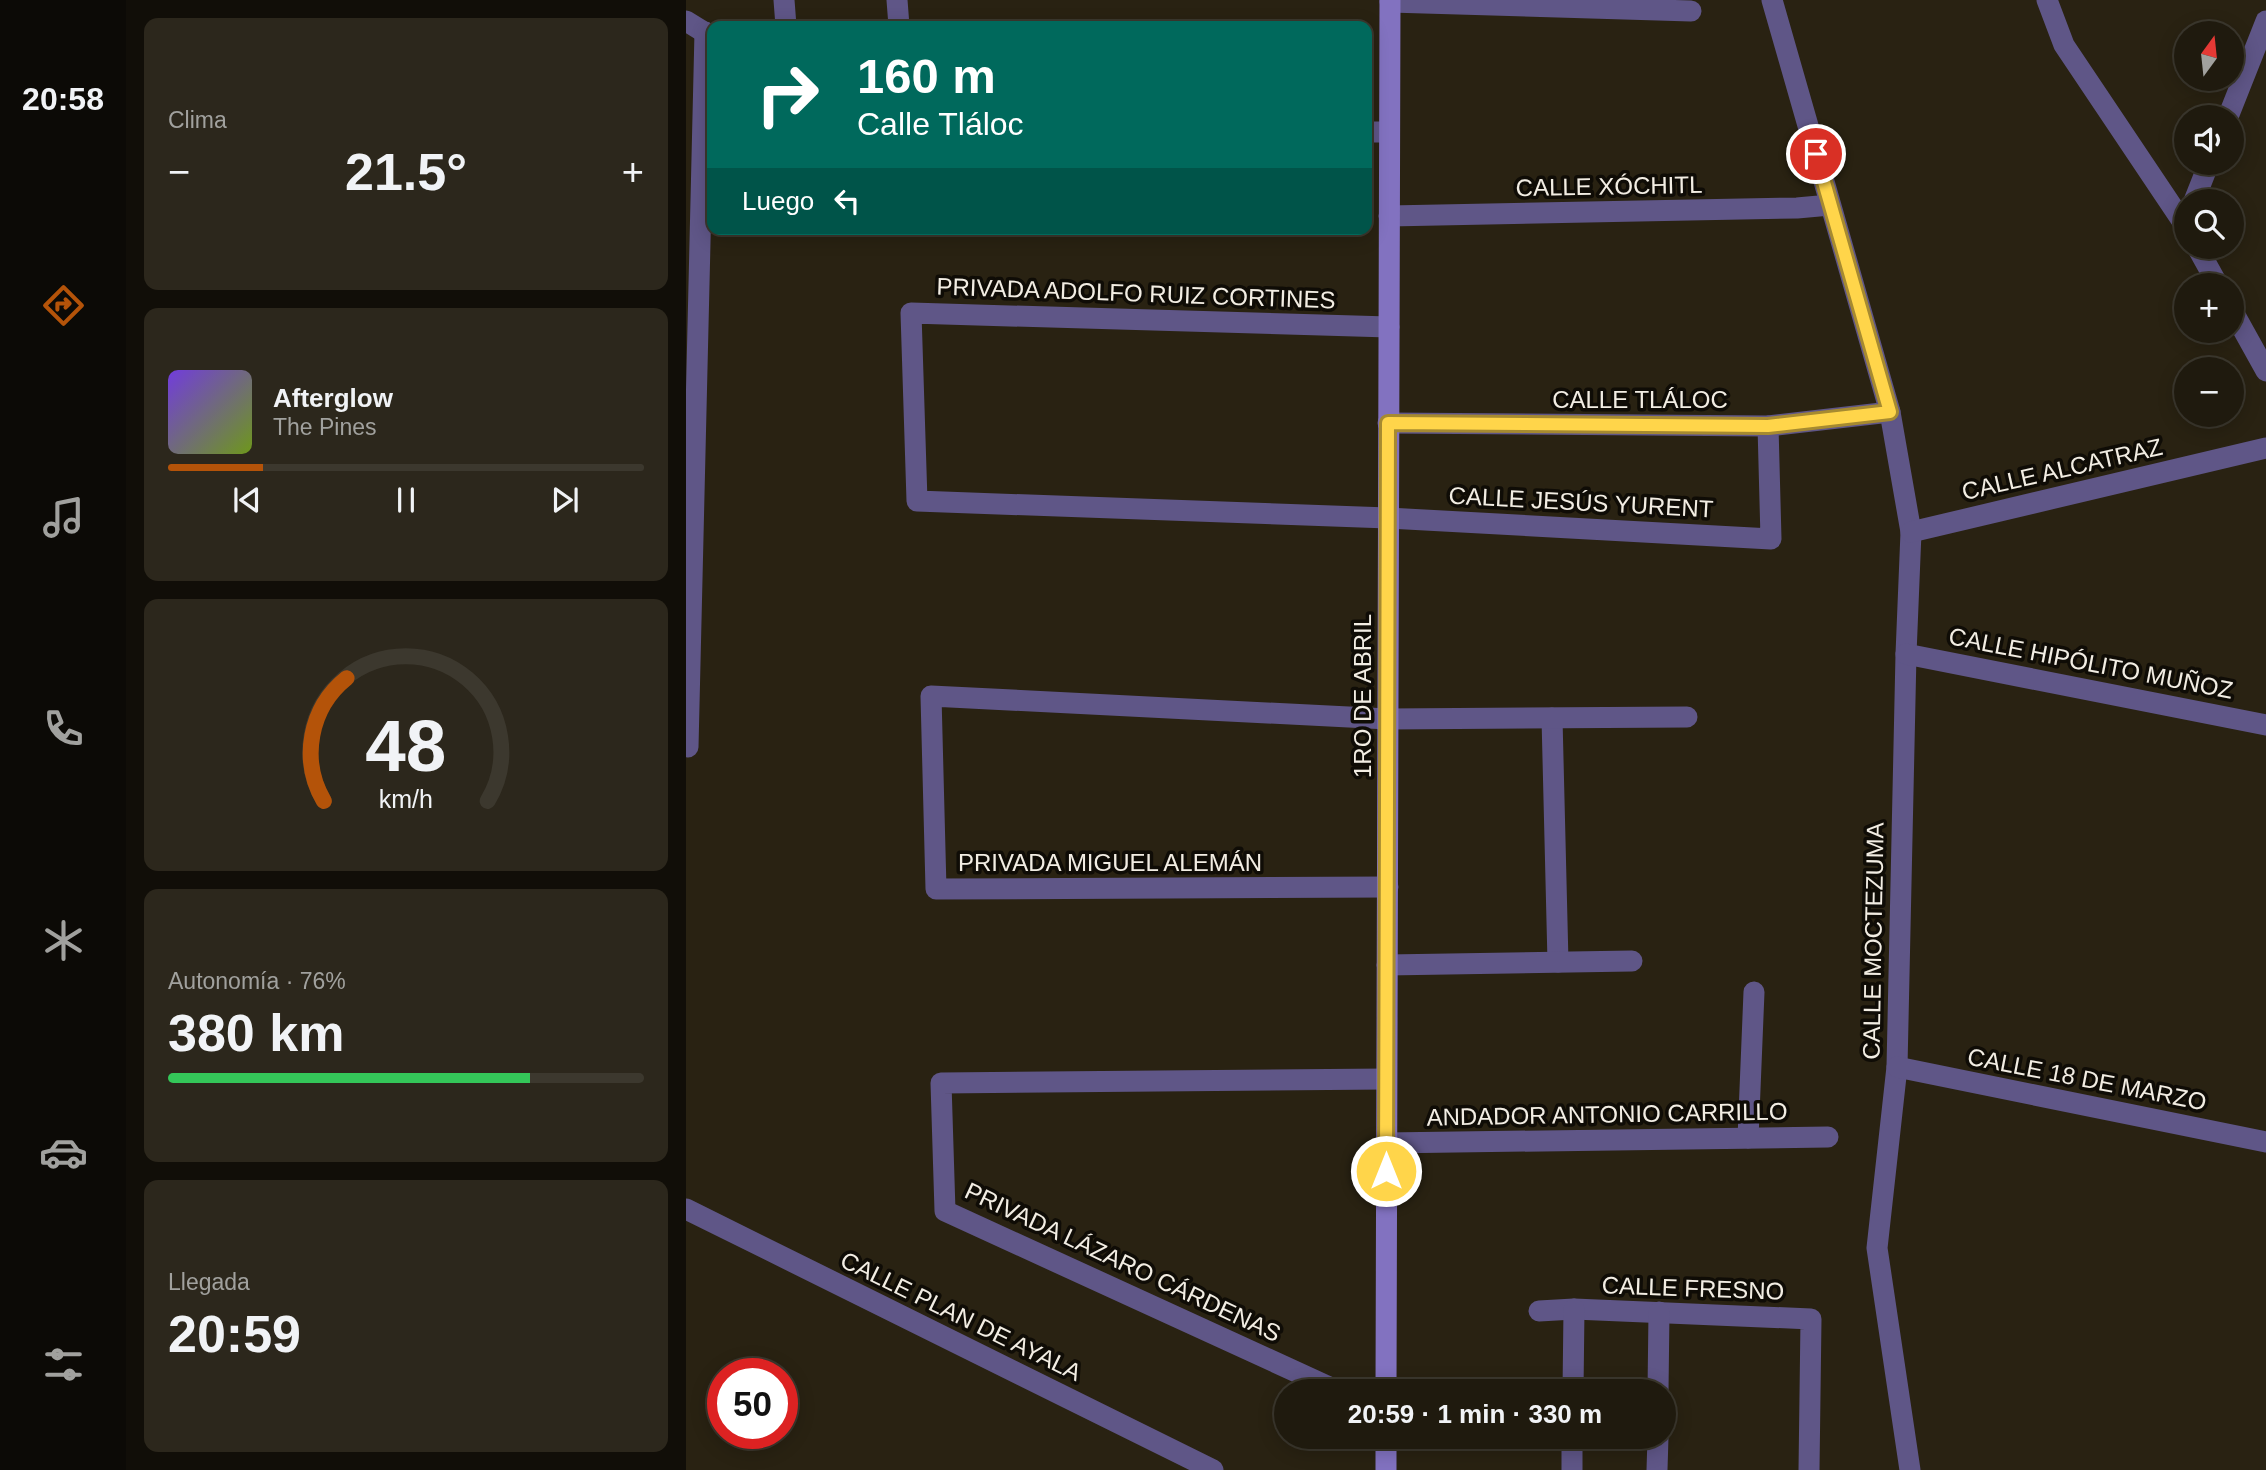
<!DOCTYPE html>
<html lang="es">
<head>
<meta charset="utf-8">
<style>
  :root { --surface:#1f1a0e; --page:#2c271c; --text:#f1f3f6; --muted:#a1a19e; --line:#3c382e; --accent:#b45309 }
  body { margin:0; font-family:Arial,sans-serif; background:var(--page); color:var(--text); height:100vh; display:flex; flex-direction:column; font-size:26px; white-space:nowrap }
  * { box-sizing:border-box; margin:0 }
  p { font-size:23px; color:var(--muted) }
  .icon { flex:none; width:38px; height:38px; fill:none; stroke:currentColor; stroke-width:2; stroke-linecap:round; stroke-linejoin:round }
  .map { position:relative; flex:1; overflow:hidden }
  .drawer { display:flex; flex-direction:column; gap:18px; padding:18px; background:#110e08; width:560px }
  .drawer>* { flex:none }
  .guide { position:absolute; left:21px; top:21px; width:665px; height:214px; border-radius:14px; box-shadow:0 4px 18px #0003,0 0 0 2px var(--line); background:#00695c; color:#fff; overflow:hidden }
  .needle { width:46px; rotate:15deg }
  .tools { position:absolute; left:1488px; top:21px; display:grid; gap:14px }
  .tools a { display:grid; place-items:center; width:70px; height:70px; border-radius:50%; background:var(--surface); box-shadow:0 4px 18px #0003,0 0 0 2px var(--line); font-size:35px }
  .speed { position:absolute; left:21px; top:1358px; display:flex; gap:14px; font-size:35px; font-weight:700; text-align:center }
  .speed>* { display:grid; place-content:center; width:91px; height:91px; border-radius:50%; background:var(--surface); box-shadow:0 4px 18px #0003,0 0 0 2px var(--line); line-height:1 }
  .speed .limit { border:10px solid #d22; background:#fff; color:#111 }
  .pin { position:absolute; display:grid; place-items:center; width:60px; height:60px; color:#fff; margin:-30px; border:4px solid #fff; border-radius:50%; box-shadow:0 2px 7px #0007 }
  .me { position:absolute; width:77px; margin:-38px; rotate:0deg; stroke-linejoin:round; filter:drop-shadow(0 0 5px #0008) }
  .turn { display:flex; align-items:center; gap:24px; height:147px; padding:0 35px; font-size:32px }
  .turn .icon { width:91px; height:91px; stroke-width:2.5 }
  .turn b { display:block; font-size:49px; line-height:60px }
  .then { display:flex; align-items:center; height:66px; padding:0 35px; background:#0003; gap:14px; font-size:26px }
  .big { font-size:52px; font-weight:800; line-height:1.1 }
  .drawer .tile { flex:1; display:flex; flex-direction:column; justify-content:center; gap:10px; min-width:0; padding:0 24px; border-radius:14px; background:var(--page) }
  .drawer .dial { align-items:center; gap:0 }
  .dial svg { height:182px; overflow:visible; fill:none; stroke:var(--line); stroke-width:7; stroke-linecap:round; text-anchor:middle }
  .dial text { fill:var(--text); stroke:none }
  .song { display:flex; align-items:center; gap:21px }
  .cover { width:84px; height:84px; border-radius:10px; background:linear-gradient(135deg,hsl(260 70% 55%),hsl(80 70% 35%)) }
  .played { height:7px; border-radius:4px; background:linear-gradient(90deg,var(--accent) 20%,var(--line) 20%) }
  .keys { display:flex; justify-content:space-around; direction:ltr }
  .heat { display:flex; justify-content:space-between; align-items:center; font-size:38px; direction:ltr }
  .charge { height:10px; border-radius:5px; background:linear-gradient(90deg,#34c759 76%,var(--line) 0) }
  .trip { position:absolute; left:588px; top:1379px; width:402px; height:70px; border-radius:35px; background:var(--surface); box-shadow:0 4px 18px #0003,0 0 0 2px var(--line); font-weight:800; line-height:70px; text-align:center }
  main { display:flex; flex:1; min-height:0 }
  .tab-bar { display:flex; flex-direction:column; width:126px; justify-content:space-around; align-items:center; background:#0c0a06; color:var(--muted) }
  .tab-bar .icon { width:49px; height:49px }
  .tab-bar .active { color:var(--accent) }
  .tab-bar b { font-size:32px; color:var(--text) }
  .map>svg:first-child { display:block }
</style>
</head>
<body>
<main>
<nav class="tab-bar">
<b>20:58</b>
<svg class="icon active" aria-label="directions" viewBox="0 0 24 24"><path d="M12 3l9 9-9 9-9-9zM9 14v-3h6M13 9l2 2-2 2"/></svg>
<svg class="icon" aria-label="music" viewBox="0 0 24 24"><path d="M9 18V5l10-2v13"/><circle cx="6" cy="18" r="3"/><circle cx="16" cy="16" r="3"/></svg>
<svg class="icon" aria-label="phone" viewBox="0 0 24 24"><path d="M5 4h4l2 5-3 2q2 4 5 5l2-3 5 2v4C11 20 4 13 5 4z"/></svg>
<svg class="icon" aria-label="climate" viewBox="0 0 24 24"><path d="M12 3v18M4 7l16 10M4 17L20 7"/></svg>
<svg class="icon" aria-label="car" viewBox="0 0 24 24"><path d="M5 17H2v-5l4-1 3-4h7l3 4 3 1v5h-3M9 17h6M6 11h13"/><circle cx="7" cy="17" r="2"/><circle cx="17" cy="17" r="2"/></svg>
<svg class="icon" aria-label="filters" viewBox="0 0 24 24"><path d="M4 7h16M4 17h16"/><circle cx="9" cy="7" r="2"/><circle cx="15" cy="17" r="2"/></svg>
</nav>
<section class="drawer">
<div class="tile"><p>Clima</p>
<div class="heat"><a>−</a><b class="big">21.5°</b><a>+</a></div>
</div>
<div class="tile">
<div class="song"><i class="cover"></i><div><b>Afterglow</b><p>The Pines</p></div></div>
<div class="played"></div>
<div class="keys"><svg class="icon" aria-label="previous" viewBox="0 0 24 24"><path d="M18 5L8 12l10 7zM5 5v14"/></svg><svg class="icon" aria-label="pause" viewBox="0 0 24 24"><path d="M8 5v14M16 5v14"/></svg><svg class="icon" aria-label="next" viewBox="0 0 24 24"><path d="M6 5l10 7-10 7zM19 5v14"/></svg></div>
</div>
<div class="tile dial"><svg viewBox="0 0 100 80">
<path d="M14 69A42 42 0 1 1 86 69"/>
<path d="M14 69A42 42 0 0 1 24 15" stroke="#b45309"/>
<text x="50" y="56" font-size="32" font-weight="700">48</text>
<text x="50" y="72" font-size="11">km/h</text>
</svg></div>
<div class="tile"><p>Autonomía · 76%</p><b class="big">380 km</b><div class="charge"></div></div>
<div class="tile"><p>Llegada</p><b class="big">20:59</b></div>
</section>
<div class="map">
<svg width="1580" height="1470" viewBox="0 0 1580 1470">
  <rect width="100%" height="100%" fill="#292212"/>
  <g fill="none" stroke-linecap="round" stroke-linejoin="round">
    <g stroke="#5f5687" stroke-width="21">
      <path d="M98 0 100 26"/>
      <path d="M211 0 213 26"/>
      <path d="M1086 0 1204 412 1225 532 1220 654 1211 1067 1191 1248 1224 1470"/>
      <path d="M1361 0 1378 45 1500 227"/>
      <path d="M704 2 1005 11"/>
      <path d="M0 21 26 37"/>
      <path d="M1542 117 1580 21"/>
      <path d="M681 132H703"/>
      <path d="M1508 201 1523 163"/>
      <path d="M703 216 1111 208 1144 205"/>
      <path d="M1511 247 1532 285"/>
      <path d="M1545 308 1580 371"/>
      <path d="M703 327 225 313 231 501 702 518 1085 539 1082 426"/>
      <path d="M702 423 1082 426 1204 412"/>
      <path d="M1225 532 1580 448"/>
      <path d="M1220 654 1580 725"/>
      <path d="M866 718 872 962"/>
      <path d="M2 747 19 32"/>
      <path d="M702 887 250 889 245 696 702 719 1001 717"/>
      <path d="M701 965 946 961"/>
      <path d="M1211 1067 1580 1142"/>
      <path d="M1062 1138 1068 992"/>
      <path d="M700 1143 1142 1137"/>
      <path d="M0 1209 527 1470"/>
      <path d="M853 1311 888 1309 1125 1319 1123 1470"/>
      <path d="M652 1391 259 1211 255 1083 700 1079"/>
      <path d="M887 1391 888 1309"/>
      <path d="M972 1391 973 1312"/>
      <path d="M886 1470V1437"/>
      <path d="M971 1470 972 1437"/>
    </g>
    <g stroke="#8272c0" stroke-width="21">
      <path d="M700 1391 704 0"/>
      <path d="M700 1437V1470"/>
    </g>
  </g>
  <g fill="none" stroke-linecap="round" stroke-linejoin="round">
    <defs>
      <path id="route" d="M700 1171 702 423 1082 426 1204 412 1130 154"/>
    </defs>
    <use href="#route" stroke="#a68a30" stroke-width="18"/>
    <use href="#route" stroke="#ffd54a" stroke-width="12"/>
  </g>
  <g text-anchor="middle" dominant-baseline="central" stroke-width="7" stroke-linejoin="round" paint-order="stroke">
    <g font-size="24" fill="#f2ede3" stroke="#0f0c06">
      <text transform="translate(923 186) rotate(-1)">CALLE XÓCHITL</text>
      <text transform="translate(450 293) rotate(2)">PRIVADA ADOLFO RUIZ CORTINES</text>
      <text x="954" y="399">CALLE TLÁLOC</text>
      <text transform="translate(1376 469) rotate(-13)">CALLE ALCATRAZ</text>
      <text transform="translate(895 502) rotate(3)">CALLE JESÚS YURENT</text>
      <text transform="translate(1405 663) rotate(11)">CALLE HIPÓLITO MUÑOZ</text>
      <text transform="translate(676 696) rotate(-90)">1RO DE ABRIL</text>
      <text x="424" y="862">PRIVADA MIGUEL ALEMÁN</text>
      <text transform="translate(1187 941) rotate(-89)">CALLE MOCTEZUMA</text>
      <text transform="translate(1401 1079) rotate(11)">CALLE 18 DE MARZO</text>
      <text transform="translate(921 1114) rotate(-1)">ANDADOR ANTONIO CARRILLO</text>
      <text transform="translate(437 1262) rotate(25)">PRIVADA LÁZARO CÁRDENAS</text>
      <text transform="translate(1007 1288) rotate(2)">CALLE FRESNO</text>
      <text transform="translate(275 1316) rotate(26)">CALLE PLAN DE AYALA</text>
    </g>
  </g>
</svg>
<div class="tools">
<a><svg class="needle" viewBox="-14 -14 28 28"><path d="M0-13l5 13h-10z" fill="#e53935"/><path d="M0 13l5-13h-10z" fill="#a1a19e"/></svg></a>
<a><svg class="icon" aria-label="sound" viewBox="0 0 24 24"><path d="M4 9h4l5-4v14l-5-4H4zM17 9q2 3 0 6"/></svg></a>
<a><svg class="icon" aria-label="search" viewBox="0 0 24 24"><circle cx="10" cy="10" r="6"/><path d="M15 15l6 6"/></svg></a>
<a>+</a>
<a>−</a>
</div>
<div class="speed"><div class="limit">50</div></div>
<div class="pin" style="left:1130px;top:154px;background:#d93025"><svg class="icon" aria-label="arrive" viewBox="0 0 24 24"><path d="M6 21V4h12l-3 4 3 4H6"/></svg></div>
<svg class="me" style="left:700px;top:1171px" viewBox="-20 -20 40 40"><circle r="17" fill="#ffd54a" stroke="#fff" stroke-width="3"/><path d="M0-11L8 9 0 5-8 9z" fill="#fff"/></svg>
<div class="trip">20:59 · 1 min · 330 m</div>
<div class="guide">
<div class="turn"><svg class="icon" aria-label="right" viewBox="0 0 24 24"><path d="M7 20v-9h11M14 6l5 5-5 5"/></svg><div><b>160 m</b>Calle Tláloc</div></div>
<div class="then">Luego<svg class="icon" aria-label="left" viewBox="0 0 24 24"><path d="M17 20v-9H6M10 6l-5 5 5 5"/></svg></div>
</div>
</div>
</main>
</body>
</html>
